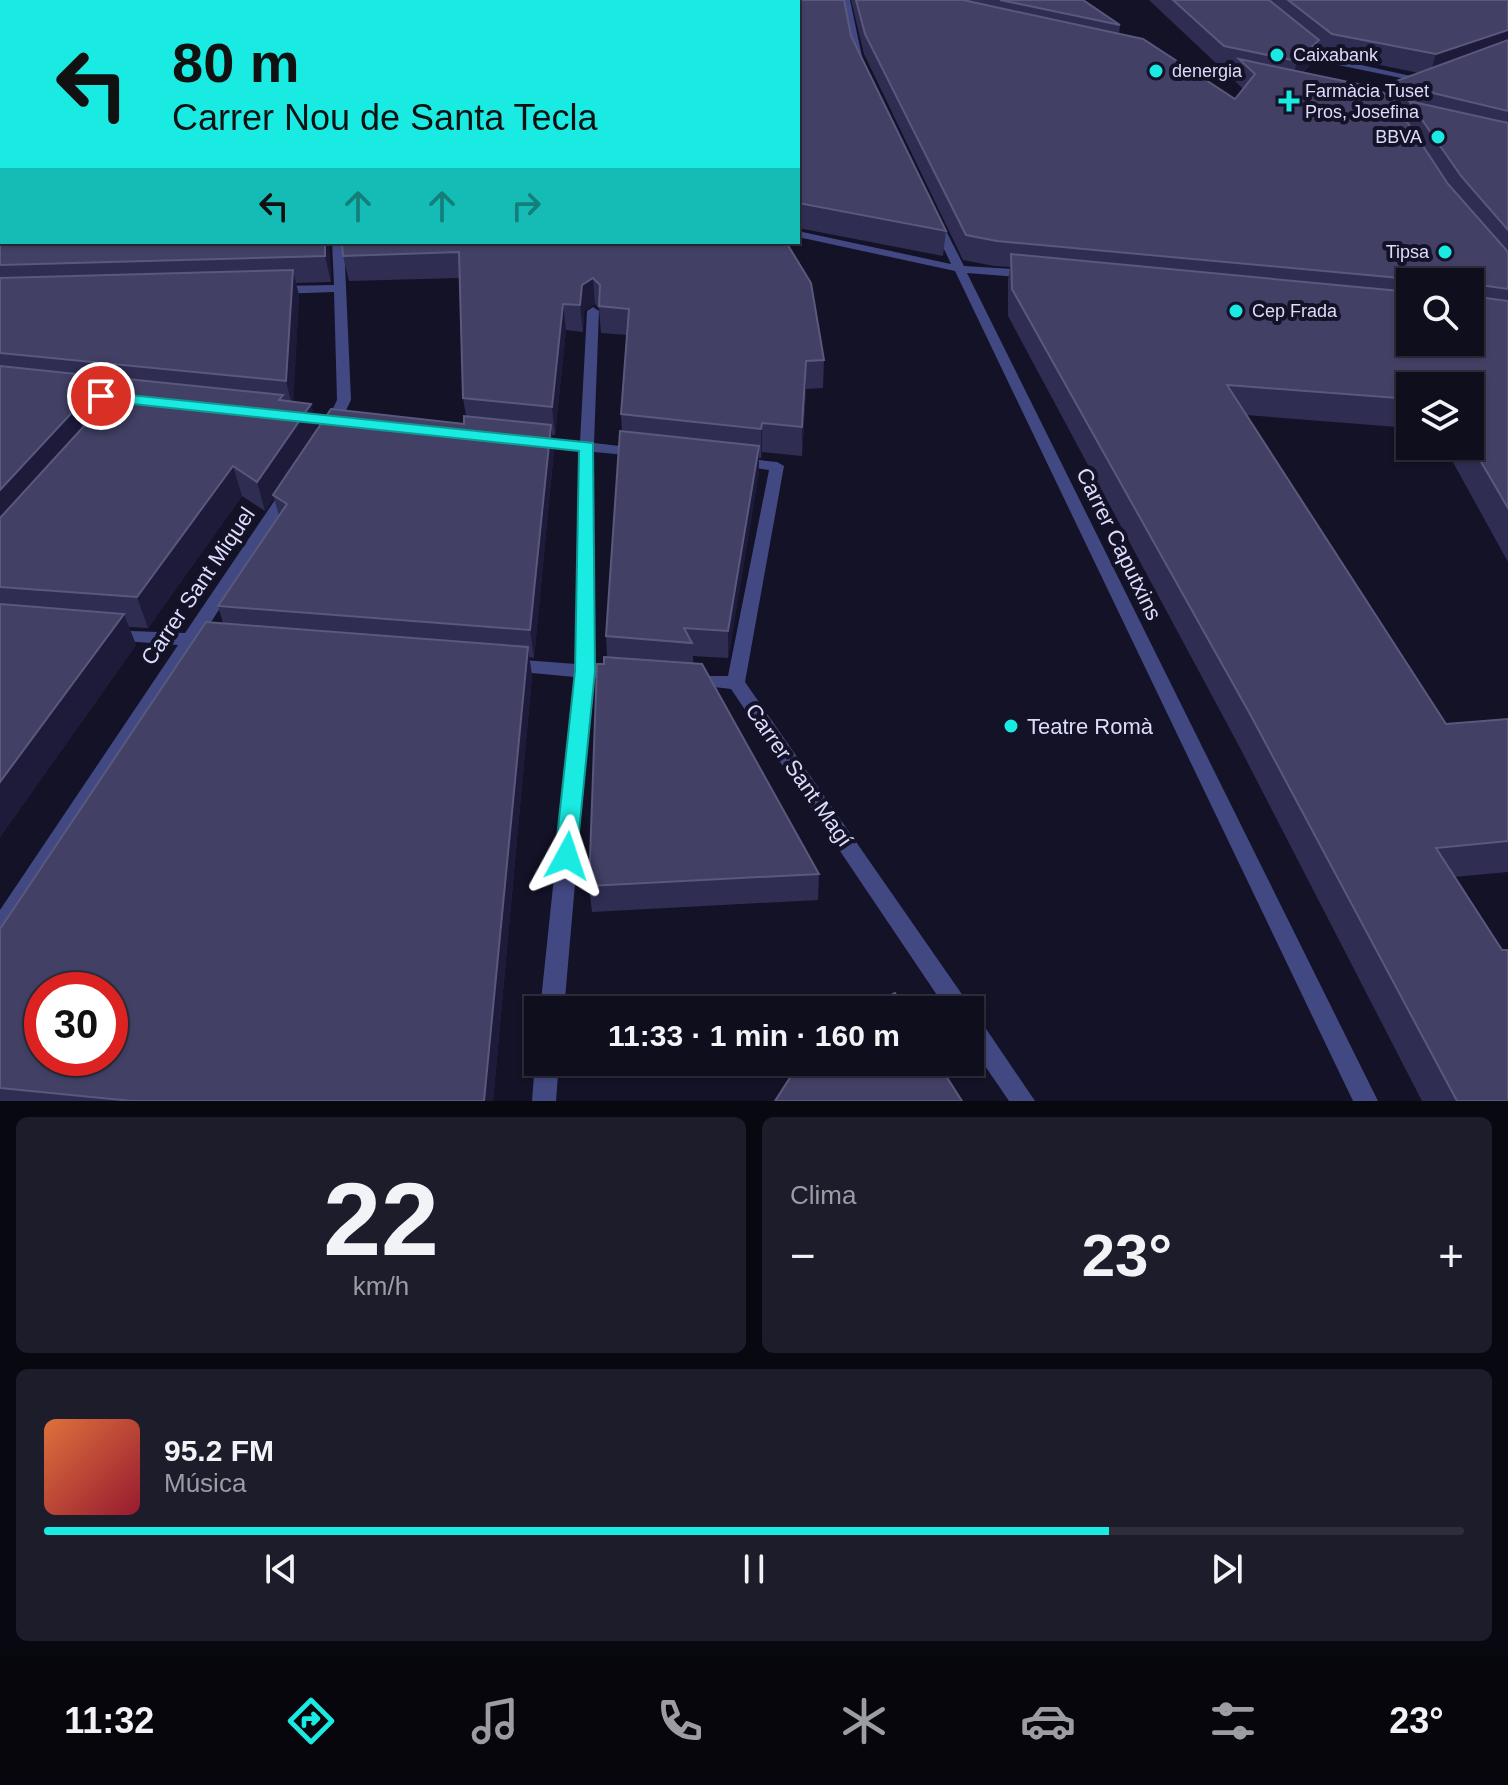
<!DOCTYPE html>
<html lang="es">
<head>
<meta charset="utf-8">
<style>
  :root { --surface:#0e0e1d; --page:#1c1c2a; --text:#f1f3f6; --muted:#9b9ca4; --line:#2e2e3b; --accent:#19ebe3 }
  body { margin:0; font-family:Helvetica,sans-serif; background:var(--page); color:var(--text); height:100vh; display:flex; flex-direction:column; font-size:30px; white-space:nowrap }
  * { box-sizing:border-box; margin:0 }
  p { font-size:26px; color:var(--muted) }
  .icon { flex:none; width:44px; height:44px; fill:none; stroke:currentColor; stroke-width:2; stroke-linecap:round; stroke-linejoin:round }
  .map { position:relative; height:1101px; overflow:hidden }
  .sheet { display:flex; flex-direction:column; gap:16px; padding:16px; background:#080810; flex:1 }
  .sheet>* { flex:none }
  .hud { position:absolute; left:0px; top:0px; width:800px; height:244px; box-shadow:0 2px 6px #0004,0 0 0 2px var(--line); background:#19ebe3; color:#111; overflow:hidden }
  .controls { position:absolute; left:1396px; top:268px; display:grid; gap:16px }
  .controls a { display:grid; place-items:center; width:88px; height:88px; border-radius:0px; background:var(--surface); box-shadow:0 2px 6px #0004,0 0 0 2px var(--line); font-size:40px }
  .speed { position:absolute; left:24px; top:972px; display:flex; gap:16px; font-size:40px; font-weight:700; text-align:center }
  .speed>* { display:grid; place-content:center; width:104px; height:104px; border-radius:50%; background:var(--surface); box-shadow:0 2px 6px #0004,0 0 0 2px var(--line); line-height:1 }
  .speed .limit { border:12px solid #d22; background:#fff; color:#111 }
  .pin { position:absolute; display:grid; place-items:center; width:68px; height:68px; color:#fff; margin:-34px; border:4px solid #fff; border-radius:50%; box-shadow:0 2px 8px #0007 }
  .me { position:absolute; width:88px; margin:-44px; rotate:5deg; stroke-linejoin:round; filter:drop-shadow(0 0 6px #0008) }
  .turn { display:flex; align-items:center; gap:28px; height:168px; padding:0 40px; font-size:36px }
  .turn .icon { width:104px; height:104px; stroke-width:2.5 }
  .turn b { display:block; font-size:56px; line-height:68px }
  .lanes { display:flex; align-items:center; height:76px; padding:0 40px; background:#0003; justify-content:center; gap:40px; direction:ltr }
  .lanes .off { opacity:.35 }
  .big { font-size:60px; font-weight:700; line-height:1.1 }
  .sheet .tile { flex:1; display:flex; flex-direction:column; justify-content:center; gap:12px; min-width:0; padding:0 28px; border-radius:12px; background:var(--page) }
  .sheet .dial { align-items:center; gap:0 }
  .dial b { font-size:104px; line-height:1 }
  .song { display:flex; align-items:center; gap:24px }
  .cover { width:96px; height:96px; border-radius:12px; background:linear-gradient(135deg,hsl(20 70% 55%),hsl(350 70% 35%)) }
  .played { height:8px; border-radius:4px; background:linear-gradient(90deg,var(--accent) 75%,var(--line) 75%) }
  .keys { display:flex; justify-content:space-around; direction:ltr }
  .heat { display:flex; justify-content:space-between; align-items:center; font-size:44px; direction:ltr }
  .sheet .tiles { flex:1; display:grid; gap:16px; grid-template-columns:1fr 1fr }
  .tile:last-child { grid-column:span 2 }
  .trip { position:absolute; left:524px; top:996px; width:460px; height:80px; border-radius:0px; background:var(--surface); box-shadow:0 2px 6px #0004,0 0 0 2px var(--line); font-weight:700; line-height:80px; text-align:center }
  .menu { display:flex; height:128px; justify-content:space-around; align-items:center; background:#06060c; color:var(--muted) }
  .menu .icon { width:56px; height:56px }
  .menu .current { color:var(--accent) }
  .menu b { font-size:36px; color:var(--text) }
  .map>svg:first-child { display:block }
</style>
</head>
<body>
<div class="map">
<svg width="1508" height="1101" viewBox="0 0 1508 1101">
  <rect width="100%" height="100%" fill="#131227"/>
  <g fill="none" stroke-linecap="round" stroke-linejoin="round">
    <g fill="#424882" fill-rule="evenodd">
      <path d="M842 0H850L864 66 857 64Z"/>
      <rect x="0" y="23" width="2" height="4"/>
      <path d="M1300 40 1325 57 1429 80 1425 83 1319 61 1297 44Z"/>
      <path d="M1164 59 1254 79 1258 82 1254 85 1161 64 1160 62Z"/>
      <path d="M0 163H2L0 171Z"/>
      <path d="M935 216 940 219 964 266 1030 270 1036 274 1030 278 967 273 1378 1101H1353L955 271 798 237V231L951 264 930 219Z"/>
      <path d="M332 242H344L351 400 337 429 330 433 323 429 337 400 334 292 278 294 272 290 278 286 334 285Z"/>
      <path d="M593 307 599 311 594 443 637 448 644 452 637 456 594 452V666L625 670 628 674 625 678H593L564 1010H540L575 677 510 671 504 669 501 665 504 661 510 659 576 664 580 450 533 445 526 441 533 437 580 442 587 311Z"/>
      <path d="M740 458 777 462 784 466 745 682 968 1003 972 1010 970 1013V1010H947L731 689 688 684 685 680 688 676H728L769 470 735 465 733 462Z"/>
      <path d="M288 486 296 491 202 636 205 640 202 644 195 646 8 934 0 937V910L178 645 111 640 102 634 105 630 185 633 283 488Z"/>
      <path d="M970 1014 978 1017 1035 1101H1009L970 1044Z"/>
      <path d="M538 1055V1062H559L556 1101H532L535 1062Z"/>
    </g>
  </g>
  <g fill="#302d53" fill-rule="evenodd">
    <path d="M165 0H443L444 2H163Z"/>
    <path d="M851 0H1083L1120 25 1119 34 1235 99 1243 89 1234 80 1236 70 1219 66 1149 0H1508V562L1444 446H1470V386H1410V428L1246 415 1446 724 1508 719V872L1454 877 1508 1101H1422L1239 746 1008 316V280L1010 267 994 266 963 260 864 54ZM1318 47 1326 54 1419 73 1391 83 1387 95 1302 73 1314 61ZM1398 108 1406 110 1404 117ZM1410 282H1470L1410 342Z"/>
    <path d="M798 2 851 36 946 231 943 256 798 228Z"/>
    <path d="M0 215 2 242H329L331 282 296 283 299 296 293 402 311 404 317 430 464 424 466 416 463 398 459 278 349 281 343 256 786 242 824 360 823 388 806 389 802 456 762 452 761 458H759V472L728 658 693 656V663L819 874 818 900 592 912 589 886 604 664 607 657 606 636 622 432 621 414 627 335 601 333 599 309 595 304 584 311 583 332 566 330 555 435H552L554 450 534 658 529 657 532 676 493 1101H0V929L223 623 218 606 279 516 274 498 265 511 242 496 148 628 129 627 136 645 0 837Z"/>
  </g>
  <g fill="#1d1a3a">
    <path d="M1508 30V47L1430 75 1436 54Z"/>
    <path d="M1319 40 1314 61 1292 82 1297 61Z"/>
    <path d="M2 120V144L0 146V122Z"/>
    <path d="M325 242H330L331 282 325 256Z"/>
    <path d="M293 270 299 296 293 409 286 381Z"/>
    <path d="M593 278 595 304 584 311 583 332 580 305 582 285Z"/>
    <path d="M563 304 566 330 555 435 552 407Z"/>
    <path d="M806 361V389L802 456V427Z"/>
    <path d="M105 377 115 405 0 534V490Z"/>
    <path d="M311 404 318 432 273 495 274 498 265 511 257 482Z"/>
    <path d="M762 423V452L761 458V429Z"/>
    <path d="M551 425 554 450 534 658 530 630Z"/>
    <path d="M759 446V472L728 658V631Z"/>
    <path d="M233 466 242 496 148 628 137 597Z"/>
    <path d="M124 614 136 645 0 837V782Z"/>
    <path d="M528 647 532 676 493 1101H484Z"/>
  </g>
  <g fill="#424065" stroke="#5a587d" stroke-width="2" fill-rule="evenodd">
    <path d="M165 0H291L163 2Z"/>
    <path d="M353 0H443L444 2H352Z"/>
    <path d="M691 0H844L851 36 946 231 798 203V2H689Z"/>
    <path d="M856 0H963L1143 39 1235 99 1255 74 1239 59 1372 87 1390 96 1448 184 1508 252V289L1480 285 1478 297 1508 301V508L1470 443V386H1410V399L1227 385 1446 724 1508 719V841L1436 848 1502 950H1508V1101H1457L1250 714 1012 289 1011 254 1410 292V342H1470V282H1421V280L997 241 966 235 865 34Z"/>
    <path d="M1000 0H1083L1120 25Z"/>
    <path d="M1173 0H1269L1319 40 1297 61 1224 46Z"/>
    <path d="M1288 0H1508V30L1436 54 1332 34Z"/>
    <path d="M0 36H2V120L0 122Z"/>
    <path d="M1508 40V111L1391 83Z"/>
    <path d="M1409 101 1508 123V230L1461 176Z"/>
    <path d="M2 213V242H325V256L0 265V215Z"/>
    <path d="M342 242H786L811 283 824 360 806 361 802 427 762 423 761 429 621 414 629 309 599 306 600 285 593 278 582 285 580 305 563 304 552 407 463 398 459 252 343 256Z"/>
    <path d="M293 270 286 381 0 353V278Z"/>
    <path d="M0 366 105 377 0 490Z"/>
    <path d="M127 379 283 395 279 400 311 404 257 482 233 466 137 597 0 587V518Z"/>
    <path d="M331 409 464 424V416L551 425 530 630 218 606 287 504 273 495Z"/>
    <path d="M620 431 759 446 728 631 684 628 692 643 606 636Z"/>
    <path d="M0 604 124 614 0 782Z"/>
    <path d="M206 622 528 647 484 1101H132L0 1088V929ZM42 990H110V1058H42Z"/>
    <path d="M604 657 702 664 819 874 589 886 597 664H604Z"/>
    <path d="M895 993 905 1010H860Z"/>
    <path d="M800 1062H937L962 1101H775Z"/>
  </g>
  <path fill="#19ebe3" stroke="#109994" stroke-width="2" d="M101 392 593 443 595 671 576 862H559L555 856 575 671 579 451 95 400V393Z"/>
  <g fill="#19ebe3" stroke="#131227" stroke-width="3">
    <circle cx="1277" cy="55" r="8"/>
    <circle cx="1156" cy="71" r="8"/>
    <path d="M1285 89h8v8h8v8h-8v8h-8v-8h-8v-8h8z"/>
    <circle cx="1438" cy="137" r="8"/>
    <circle cx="1445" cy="252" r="8"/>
    <circle cx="1236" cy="311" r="8"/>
    <circle cx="1011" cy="726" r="8"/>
  </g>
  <g text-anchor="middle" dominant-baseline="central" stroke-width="8" stroke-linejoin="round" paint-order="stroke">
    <g font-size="18" fill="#dcdcfc" stroke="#131227" text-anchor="start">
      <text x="1293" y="55">Caixabank</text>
      <text x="1172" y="71">denergia</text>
      <text x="1305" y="91">Farmàcia Tuset<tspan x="1305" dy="21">Pros, Josefina</tspan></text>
      <text x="1422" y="137" text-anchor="end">BBVA</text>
      <text x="1429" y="252" text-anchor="end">Tipsa</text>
      <text x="1252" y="311">Cep Frada</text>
    </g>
    <g font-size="22" fill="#dcdcfc" stroke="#131227">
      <text transform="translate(1119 544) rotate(64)">Carrer Caputxins</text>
      <text transform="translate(198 586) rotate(-56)">Carrer Sant Miquel</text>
      <text transform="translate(799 775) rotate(55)">Carrer Sant Magí</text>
    </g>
    <g font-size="22" fill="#dcdcfc" stroke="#131227" text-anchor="start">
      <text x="1027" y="726">Teatre Romà</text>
    </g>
  </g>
</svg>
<div class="controls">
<a><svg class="icon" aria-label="search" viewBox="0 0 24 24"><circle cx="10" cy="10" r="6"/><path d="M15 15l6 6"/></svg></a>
<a><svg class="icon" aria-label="layers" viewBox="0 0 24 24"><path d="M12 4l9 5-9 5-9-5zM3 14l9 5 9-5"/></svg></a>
</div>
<div class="speed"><div class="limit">30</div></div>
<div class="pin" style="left:101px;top:396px;background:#d93025"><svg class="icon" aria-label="arrive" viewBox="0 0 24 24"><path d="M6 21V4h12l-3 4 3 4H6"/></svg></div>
<svg class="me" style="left:567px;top:856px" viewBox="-20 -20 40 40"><path d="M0-17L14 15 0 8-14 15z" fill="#19ebe3" stroke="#fff" stroke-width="4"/></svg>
<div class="trip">11:33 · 1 min · 160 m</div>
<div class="hud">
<div class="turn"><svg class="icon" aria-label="left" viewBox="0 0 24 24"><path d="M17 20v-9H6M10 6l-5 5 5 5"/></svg><div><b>80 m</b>Carrer Nou de Santa Tecla</div></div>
<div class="lanes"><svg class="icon" aria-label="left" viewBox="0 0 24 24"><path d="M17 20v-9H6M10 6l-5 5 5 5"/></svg><svg class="icon off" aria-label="ahead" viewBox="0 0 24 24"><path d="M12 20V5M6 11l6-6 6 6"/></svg><svg class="icon off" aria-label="ahead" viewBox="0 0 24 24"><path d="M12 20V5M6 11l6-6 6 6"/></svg><svg class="icon off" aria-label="right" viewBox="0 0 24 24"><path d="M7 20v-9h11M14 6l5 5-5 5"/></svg></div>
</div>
</div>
<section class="sheet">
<div class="tiles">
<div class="tile dial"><b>22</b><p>km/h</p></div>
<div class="tile"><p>Clima</p>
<div class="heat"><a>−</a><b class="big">23°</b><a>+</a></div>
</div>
<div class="tile">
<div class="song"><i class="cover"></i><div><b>95.2 FM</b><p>Música</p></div></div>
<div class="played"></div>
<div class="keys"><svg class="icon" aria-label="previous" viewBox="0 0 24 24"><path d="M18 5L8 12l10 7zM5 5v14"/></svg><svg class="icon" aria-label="pause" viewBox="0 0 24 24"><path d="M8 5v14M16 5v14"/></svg><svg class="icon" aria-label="next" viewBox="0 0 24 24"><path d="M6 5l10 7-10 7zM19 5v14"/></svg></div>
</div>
</div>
</section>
<nav class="menu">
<b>11:32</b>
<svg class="icon current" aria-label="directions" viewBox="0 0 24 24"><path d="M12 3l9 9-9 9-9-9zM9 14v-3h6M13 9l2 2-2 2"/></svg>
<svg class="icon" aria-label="music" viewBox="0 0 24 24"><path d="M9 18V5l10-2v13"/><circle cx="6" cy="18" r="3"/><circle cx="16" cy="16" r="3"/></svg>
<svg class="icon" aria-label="phone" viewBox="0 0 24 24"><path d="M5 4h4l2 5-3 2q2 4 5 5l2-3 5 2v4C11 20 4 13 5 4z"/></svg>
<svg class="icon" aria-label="climate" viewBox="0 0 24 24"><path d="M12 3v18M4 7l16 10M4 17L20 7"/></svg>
<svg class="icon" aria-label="car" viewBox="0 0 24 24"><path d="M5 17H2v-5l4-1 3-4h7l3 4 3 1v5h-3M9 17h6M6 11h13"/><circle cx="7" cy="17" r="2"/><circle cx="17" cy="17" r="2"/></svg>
<svg class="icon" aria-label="filters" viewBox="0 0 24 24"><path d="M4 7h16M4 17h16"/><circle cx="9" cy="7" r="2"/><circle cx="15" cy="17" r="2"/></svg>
<b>23°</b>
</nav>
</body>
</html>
